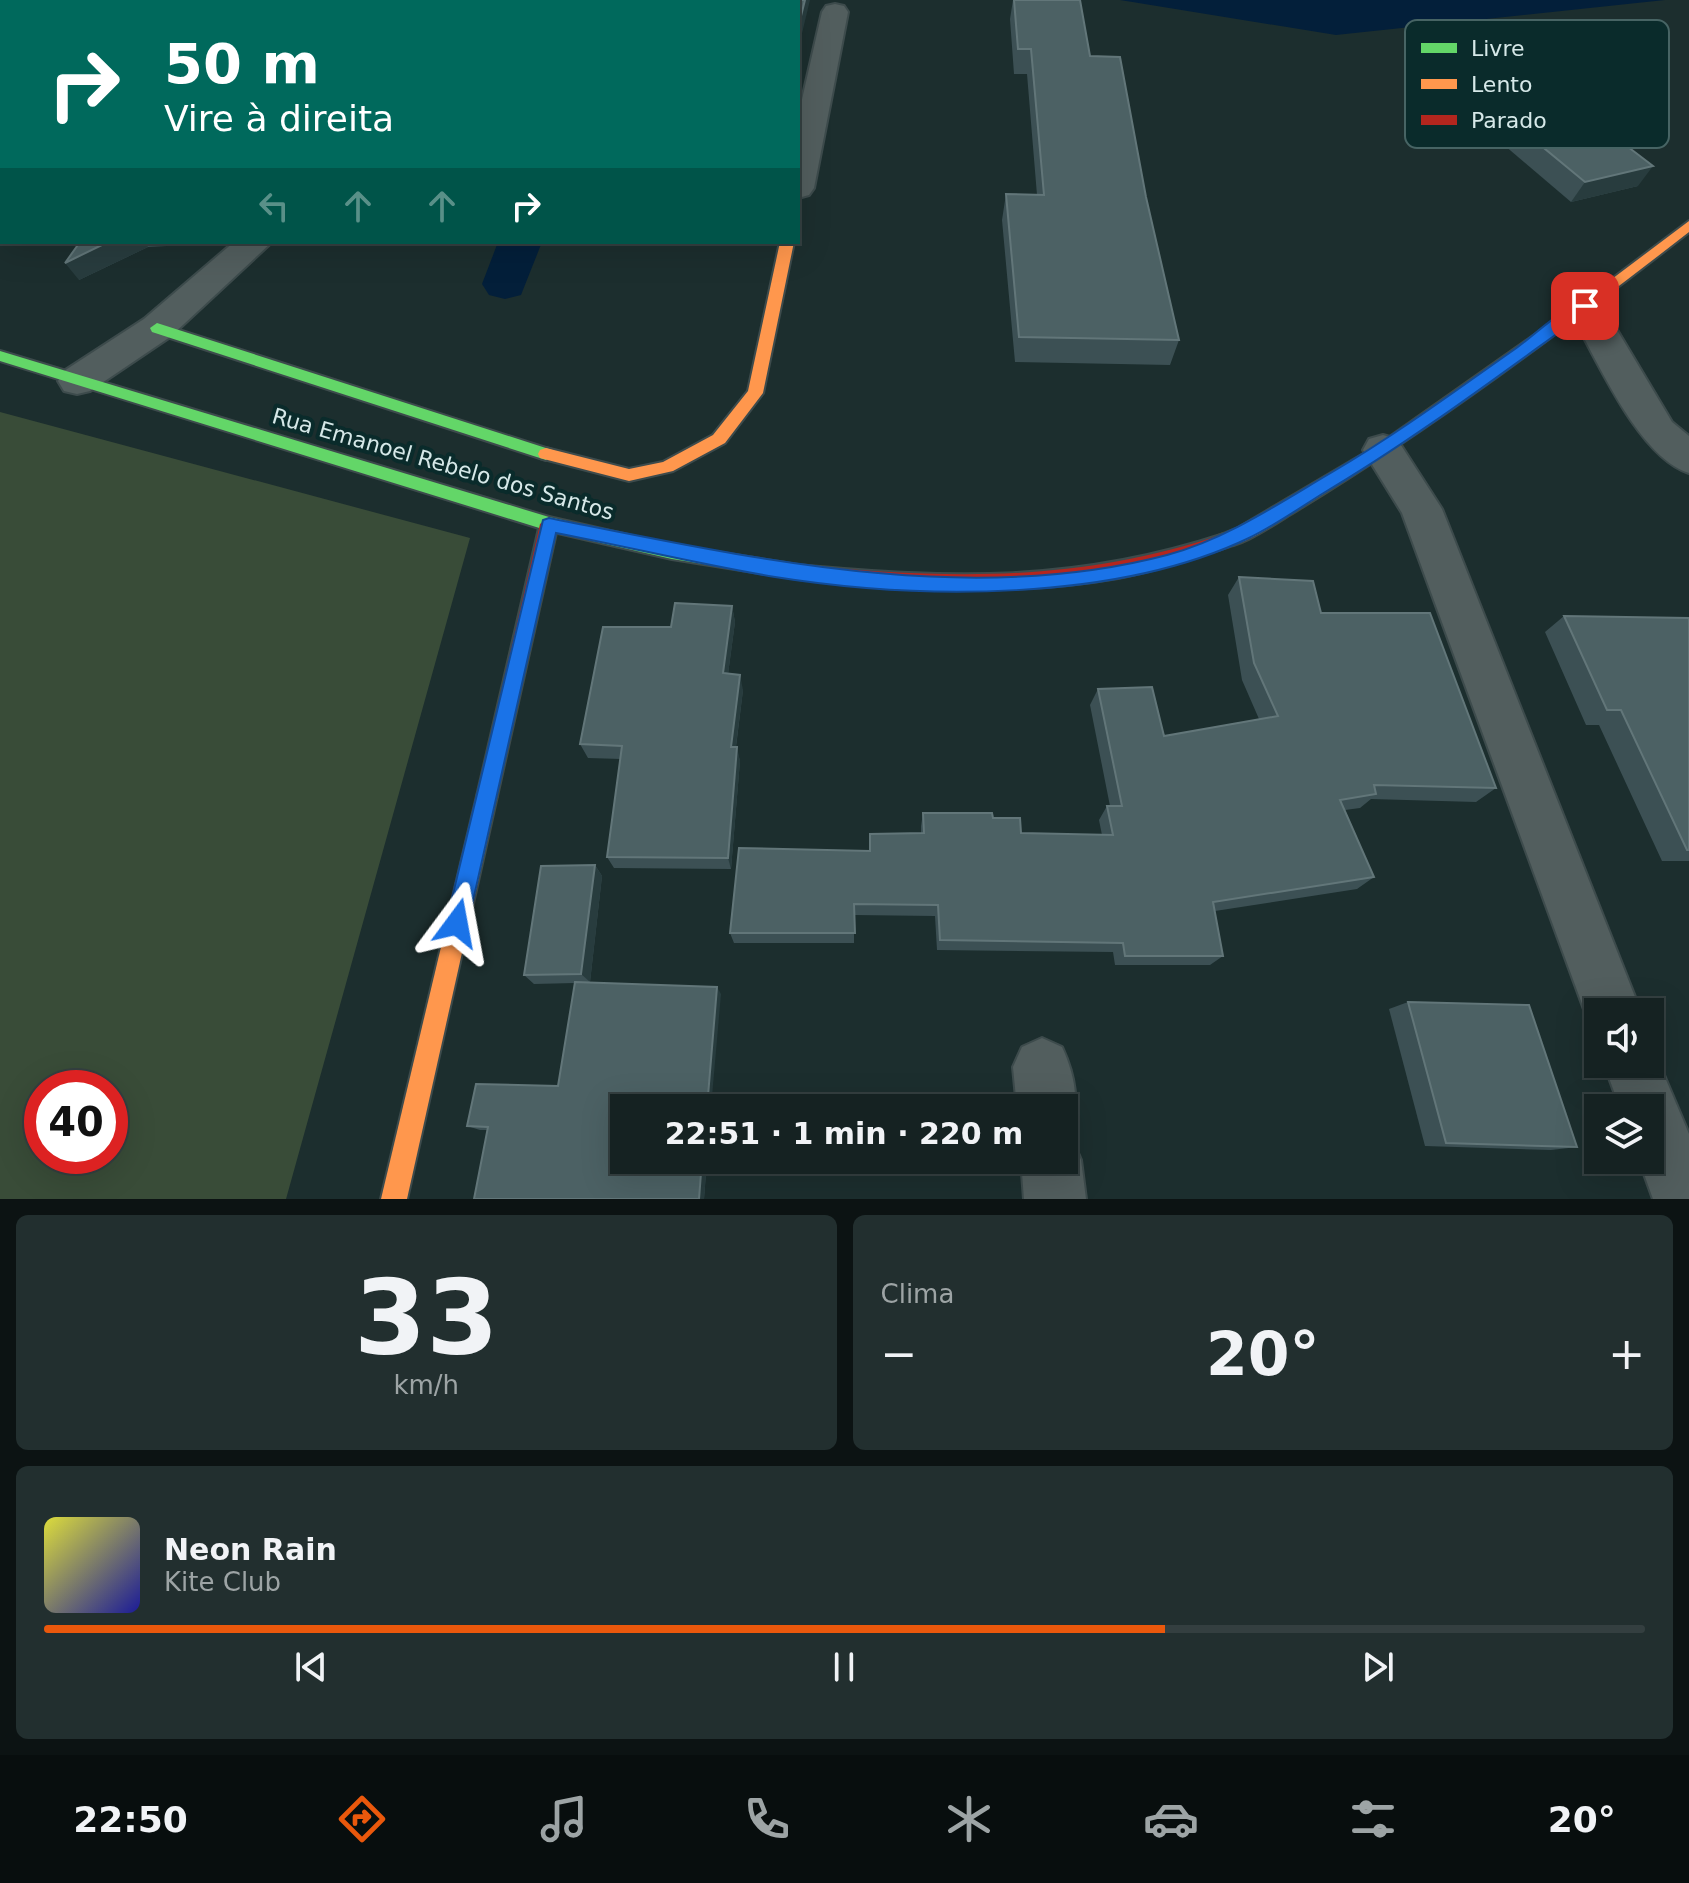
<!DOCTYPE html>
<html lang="pt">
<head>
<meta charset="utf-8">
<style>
  :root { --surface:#152222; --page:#222f2f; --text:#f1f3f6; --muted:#9da4a5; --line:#343f40; --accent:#ea580c }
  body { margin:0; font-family:"DejaVu Sans",sans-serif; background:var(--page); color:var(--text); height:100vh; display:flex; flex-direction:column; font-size:30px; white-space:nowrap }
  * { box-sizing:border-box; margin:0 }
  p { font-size:26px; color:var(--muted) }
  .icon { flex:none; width:44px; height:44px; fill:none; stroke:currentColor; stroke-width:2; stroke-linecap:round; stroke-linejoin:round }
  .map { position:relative; height:1199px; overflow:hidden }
  .panel { display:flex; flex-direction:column; gap:16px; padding:16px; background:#0c1313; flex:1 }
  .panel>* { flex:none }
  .hud { position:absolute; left:0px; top:0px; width:800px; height:244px; box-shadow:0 8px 32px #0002,0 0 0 2px var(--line); background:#00695c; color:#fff; overflow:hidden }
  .buttons { position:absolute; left:1584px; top:998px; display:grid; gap:16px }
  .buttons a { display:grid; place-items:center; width:80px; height:80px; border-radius:0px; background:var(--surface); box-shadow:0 8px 32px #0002,0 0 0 2px var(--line); font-size:40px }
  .speed { position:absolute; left:24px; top:1070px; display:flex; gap:16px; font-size:40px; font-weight:700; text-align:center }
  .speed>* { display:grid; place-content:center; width:104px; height:104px; border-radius:50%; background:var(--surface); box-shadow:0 8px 32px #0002,0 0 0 2px var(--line); line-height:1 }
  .speed .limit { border:12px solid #d22; background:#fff; color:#111 }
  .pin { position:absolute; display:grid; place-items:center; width:68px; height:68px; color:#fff; margin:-34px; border-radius:16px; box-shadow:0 4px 12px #0006 }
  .me { position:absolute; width:88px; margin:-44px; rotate:13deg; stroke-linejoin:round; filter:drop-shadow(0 0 6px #0008) }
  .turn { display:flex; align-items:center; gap:28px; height:168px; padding:0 32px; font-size:36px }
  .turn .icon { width:104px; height:104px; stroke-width:2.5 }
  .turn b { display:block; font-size:56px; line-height:68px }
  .lanes { display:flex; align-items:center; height:76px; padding:0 32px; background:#0003; justify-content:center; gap:40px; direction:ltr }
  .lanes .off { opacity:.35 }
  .big { font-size:60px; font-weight:700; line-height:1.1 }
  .panel .card { flex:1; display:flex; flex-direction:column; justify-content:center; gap:12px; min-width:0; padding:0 28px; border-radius:12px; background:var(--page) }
  .panel .dial { align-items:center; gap:0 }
  .dial b { font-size:104px; line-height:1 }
  .song { display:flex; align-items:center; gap:24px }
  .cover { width:96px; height:96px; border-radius:12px; background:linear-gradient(135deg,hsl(60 70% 55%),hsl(240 70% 35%)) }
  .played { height:8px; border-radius:4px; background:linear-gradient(90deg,var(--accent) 70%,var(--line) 70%) }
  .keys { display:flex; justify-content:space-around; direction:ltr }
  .heat { display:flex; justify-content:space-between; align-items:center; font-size:44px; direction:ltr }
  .panel .tiles { flex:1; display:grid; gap:16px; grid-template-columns:1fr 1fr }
  .card:last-child { grid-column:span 2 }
  .trip { position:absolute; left:610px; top:1094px; width:468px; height:80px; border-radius:0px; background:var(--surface); box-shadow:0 8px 32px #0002,0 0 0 2px var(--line); font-weight:700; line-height:80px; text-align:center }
  .dock { display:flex; height:128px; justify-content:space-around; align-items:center; background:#080e0e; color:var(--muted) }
  .dock .icon { width:56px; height:56px }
  .dock .on { color:var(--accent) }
  .dock b { font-size:36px; color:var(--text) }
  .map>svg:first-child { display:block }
</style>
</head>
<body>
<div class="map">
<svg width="1689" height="1199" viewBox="0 0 1689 1199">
  <rect width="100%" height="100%" fill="#1c2e2e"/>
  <path fill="#394c38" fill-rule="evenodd" d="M0 412 470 538 286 1199H0ZM42 1088H110V1156H42Z"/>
  <path fill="#031f3a" d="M1120 0H1665L1336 35Z"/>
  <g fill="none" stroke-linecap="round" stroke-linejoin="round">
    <g fill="#031f3a" fill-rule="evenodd">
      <rect x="588" y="0" width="34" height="2"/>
      <path d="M498 242H542L521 295 505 299 489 295 482 284Z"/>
    </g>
    <defs>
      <g id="street">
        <path d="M835 4 844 6 848 12 814 188 809 195 798 198V117L822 12 826 6Z"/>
        <path d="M234 242H272L170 337 90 391 77 394 64 391 58 381 64 371 144 319Z"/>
        <path d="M1585 294 1598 298 1672 422 1689 436V473C1637 457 1594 353 1567 306L1572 298Z"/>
        <path d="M1383 435 1397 439 1442 509 1641 1012H1598V1034L1593 1032 1585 1012 1402 513 1363 450 1369 439Z"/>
        <path d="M1042 1038 1062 1047C1073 1071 1084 1108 1064 1130V1108H1017L1013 1067 1022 1047Z"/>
        <path d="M1650 1042 1689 1134V1199H1653L1639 1160H1650V1108H1620L1604 1064H1650Z"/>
        <path d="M1064 1135 1072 1139 1081 1160 1086 1199H1024L1021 1160H1064Z"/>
      </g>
      <g id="fast">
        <path d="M157 323 552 450 554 454 546 460 152 332 150 328Z"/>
        <path d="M0 351 549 517 672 545 798 565 804 567 807 572 804 577 798 579 672 559 549 531 0 361Z"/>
      </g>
      <g id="slow">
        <path d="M1689 221V232C1563 330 1435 426 1299 509 1281 519 1237 552 1218 546L1215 541 1218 536 1238 528 1377 446 1580 303Z"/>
        <path d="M780 242H794L763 393 725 443 673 471 629 481 540 458 538 454 540 450 546 448 629 469 663 462 713 435 748 391Z"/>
        <path d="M487 786 494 789 497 796 407 1199H381L477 796 480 789Z"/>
      </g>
      <g id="jam">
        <path d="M549 517 558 524 497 796 494 803 487 806 480 803 477 796 540 524Z"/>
        <path d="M1224 534 1230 536 1233 541 1230 546C1193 558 1156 571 1118 578 1011 597 905 589 798 579L792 577 789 572 792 567 798 565C952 579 1075 583 1224 534Z"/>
      </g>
    </defs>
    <use href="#street" stroke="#3d4b4c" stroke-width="4"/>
    <use href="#fast" stroke="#3d4b4c" stroke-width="4"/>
    <use href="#slow" stroke="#3d4b4c" stroke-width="4"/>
    <use href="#jam" stroke="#3d4b4c" stroke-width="4"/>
    <use href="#street" fill="#525e5e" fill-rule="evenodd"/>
    <use href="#fast" fill="#63d668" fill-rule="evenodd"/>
    <use href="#slow" fill="#ff974d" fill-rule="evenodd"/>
    <use href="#jam" fill="#b3261e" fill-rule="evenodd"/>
  </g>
  <g fill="#3c5054">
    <path d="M0 0H136L135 2H2V87H0Z"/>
    <path d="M1013 0H1080L1090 56 1146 197 1179 340 1170 365 1015 362 1002 220 1006 194 1037 195 1027 74H1014L1010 19Z"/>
    <path d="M1516 125 1638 186 1571 202 1504 145Z"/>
    <path d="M80 242H205L204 244 148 247 79 280Z"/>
    <path d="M1239 577 1321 613 1496 788 1476 802 1371 799 1360 808 1345 810 1374 877 1357 889 1215 911 1223 956 1210 965H1115L1113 952 937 950 935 916 854 915V943H734L730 933 869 851 870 834 921 833V826L923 813 993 818 1021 833 1102 835 1099 820 1107 806H1110L1090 705 1098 689 1164 736 1259 719 1242 680 1228 595Z"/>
    <path d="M732 606 735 622 728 674 743 690 736 747 740 761 731 869 614 868 607 857 621 759 588 758 580 744Z"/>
    <path d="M1564 616 1689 618V861H1662L1599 725H1586L1545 632Z"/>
    <path d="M595 865 602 876 590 982 721 994 624 1160H707L704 1199 487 1130H480L467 1126 558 1086 575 983 534 984 524 975Z"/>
    <path d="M1408 1002 1577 1147 1551 1150 1425 1146 1389 1009Z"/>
  </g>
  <g fill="#283c3e">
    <path d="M108 0H136L135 2H106Z"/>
    <path d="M529 0H540L539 2H528Z"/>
    <path d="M805 0H810L798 50V28Z"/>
    <path d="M1653 166 1638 186 1571 202 1585 182Z"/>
    <path d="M108 242H145L148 247 79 280 65 263Z"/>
    <path d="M732 606 735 622 726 689 723 673Z"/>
    <path d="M740 675 743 690 734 761 731 747Z"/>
    <path d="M737 747 740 761 731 869 728 858Z"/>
    <path d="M595 865 602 876 590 982 581 974Z"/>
    <path d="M717 987 721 994 711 1108H707Z"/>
    <path d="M702 1160H707L704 1199H699Z"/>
  </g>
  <g fill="#4c6164" stroke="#627679" stroke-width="2">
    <path d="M0 0H108L106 2H2V68H0Z"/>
    <path d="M429 0H529L528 2H428Z"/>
    <path d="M696 0H805L798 28V2H695Z"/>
    <path d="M1014 0H1080L1090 56 1120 57 1146 197 1179 340 1019 337 1006 194 1044 195 1031 49H1018Z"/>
    <path d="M1581 111 1653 166 1585 182 1516 125Z"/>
    <path d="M80 242H108L65 263Z"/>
    <path d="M1239 577 1313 581 1321 613H1430L1496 788 1374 785 1376 794 1340 800 1374 877 1213 902 1223 956H1125L1123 943 940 940 938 905 854 904 855 933H730L739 848 870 851V834L924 833 923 813H992L993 818H1020L1021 833 1113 835 1107 806H1122L1098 689 1152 687 1164 736 1278 716 1254 663Z"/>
    <path d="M675 603 732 606 723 673 740 675 731 747H737L728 858 607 857 622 746 580 744 603 627H671Z"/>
    <path d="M1564 616 1689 618V850H1687L1621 710H1607Z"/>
    <path d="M595 865 581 974 524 975 541 866Z"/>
    <path d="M575 982 717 987 707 1108H624V1160H702L699 1199H474L488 1127 467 1126 476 1084 558 1086Z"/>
    <path d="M1408 1002 1529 1005 1577 1147 1446 1143Z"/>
  </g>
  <path fill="#1a73e8" stroke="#114b97" stroke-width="2" d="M1585 301 1590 303V310C1502 373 1415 439 1322 494 1298 509 1274 526 1249 538 1116 602 919 600 775 577 702 565 629 547 556 533L468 923 465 931 457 934 450 931 446 923 543 520 549 518C748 557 966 608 1167 555 1227 539 1281 502 1334 471 1397 434 1455 391 1515 349 1536 334 1560 309 1585 301Z"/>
  <g text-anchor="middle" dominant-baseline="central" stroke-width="8" stroke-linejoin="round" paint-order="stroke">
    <g font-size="22" fill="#d6e8e8" stroke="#0a2b2b">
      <text transform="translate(443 464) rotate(16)">Rua Emanoel Rebelo dos Santos</text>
    </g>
  </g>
  <rect x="1405" y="20" width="264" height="128" rx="12" fill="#0a2b2b" stroke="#476464" stroke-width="2"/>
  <rect x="1421" y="43" width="36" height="10" fill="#63d668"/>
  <rect x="1421" y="79" width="36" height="10" fill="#ff974d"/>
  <rect x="1421" y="115" width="36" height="10" fill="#b3261e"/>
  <g font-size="22" fill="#d6e8e8">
    <text x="1471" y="56">Livre</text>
    <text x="1471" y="92">Lento</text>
    <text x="1471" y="128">Parado</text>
  </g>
</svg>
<div class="buttons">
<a><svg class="icon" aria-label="sound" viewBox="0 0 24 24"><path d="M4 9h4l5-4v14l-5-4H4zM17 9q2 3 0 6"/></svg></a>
<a><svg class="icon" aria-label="layers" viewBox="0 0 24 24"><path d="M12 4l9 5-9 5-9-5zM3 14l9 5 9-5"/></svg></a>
</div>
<div class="speed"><div class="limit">40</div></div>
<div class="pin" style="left:1585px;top:306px;background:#d93025"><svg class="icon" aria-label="arrive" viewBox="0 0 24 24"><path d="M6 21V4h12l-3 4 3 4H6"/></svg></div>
<svg class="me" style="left:457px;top:923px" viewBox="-20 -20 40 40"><path d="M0-17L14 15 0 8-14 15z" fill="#1a73e8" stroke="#fff" stroke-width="4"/></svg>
<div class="trip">22:51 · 1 min · 220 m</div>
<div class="hud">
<div class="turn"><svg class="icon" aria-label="right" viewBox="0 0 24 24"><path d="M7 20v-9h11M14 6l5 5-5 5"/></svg><div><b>50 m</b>Vire à direita</div></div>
<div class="lanes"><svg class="icon off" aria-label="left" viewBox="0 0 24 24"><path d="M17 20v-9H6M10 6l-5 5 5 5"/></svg><svg class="icon off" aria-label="ahead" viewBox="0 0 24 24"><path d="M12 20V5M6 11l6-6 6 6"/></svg><svg class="icon off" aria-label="ahead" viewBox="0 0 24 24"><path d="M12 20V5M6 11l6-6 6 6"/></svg><svg class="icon" aria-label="right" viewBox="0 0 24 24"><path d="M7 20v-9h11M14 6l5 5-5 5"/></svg></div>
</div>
</div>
<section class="panel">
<div class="tiles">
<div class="card dial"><b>33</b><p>km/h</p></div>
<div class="card"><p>Clima</p>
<div class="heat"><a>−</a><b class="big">20°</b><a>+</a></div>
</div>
<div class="card">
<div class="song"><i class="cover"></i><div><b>Neon Rain</b><p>Kite Club</p></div></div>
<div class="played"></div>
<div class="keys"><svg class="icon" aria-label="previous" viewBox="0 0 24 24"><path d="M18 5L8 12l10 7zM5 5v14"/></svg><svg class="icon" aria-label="pause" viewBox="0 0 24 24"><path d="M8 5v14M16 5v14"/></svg><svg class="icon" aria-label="next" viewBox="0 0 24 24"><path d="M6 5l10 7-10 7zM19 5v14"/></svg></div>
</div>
</div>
</section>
<nav class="dock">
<b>22:50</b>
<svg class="icon on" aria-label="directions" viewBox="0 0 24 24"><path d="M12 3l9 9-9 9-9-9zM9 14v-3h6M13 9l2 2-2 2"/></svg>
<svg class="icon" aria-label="music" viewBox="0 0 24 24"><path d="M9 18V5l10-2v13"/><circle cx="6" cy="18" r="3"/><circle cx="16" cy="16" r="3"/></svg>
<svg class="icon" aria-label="phone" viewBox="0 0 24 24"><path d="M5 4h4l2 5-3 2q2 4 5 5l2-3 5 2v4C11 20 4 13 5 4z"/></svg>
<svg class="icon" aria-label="climate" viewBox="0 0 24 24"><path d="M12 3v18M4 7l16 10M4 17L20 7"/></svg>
<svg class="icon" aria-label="car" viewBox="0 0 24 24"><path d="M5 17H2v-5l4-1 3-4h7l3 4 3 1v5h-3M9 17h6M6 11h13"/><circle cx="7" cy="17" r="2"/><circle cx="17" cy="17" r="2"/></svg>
<svg class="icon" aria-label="filters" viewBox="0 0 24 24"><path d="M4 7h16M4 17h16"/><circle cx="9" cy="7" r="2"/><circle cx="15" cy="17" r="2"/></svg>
<b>20°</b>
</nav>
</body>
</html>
